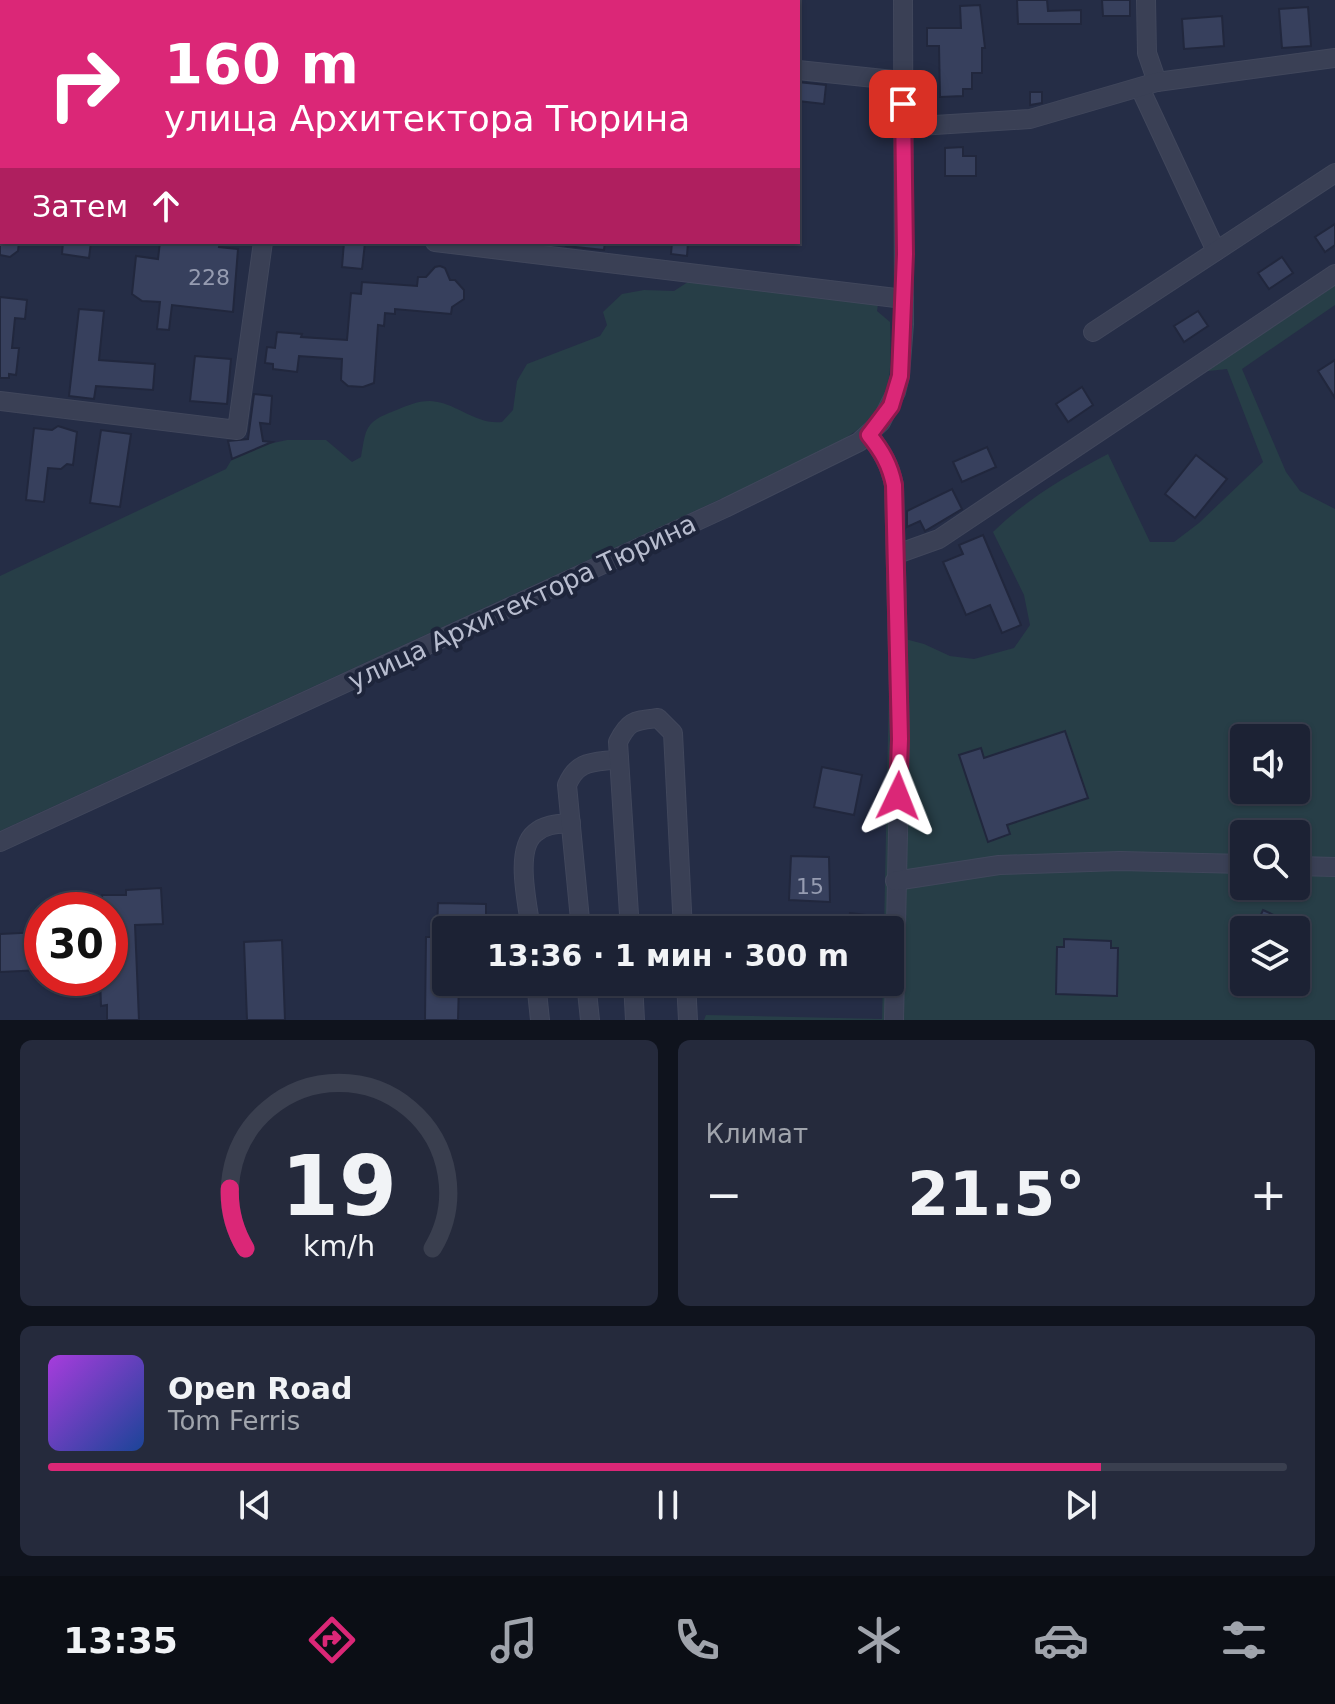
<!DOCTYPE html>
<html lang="ru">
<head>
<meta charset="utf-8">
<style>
  :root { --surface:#1c2234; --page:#252a3c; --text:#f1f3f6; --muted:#a0a4ac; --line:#3a3f4f; --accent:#db2777 }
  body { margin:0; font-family:"DejaVu Sans",sans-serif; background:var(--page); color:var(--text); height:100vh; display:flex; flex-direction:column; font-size:30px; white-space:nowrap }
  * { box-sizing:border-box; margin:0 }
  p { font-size:26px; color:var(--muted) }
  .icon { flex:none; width:44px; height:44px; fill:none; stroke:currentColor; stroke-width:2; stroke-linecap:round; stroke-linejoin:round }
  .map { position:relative; height:1020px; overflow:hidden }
  .panel { display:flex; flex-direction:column; gap:20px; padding:20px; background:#0f131d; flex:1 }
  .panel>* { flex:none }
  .banner { position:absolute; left:0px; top:0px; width:800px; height:244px; box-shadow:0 2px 6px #0004,0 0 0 2px var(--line); background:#db2777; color:#fff; overflow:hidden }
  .tools { position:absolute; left:1230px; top:724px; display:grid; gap:16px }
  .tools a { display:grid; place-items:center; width:80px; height:80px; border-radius:8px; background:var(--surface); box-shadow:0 2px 6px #0004,0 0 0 2px var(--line); font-size:40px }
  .speed { position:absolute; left:24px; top:892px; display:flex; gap:16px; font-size:40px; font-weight:700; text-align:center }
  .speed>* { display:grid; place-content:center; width:104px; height:104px; border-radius:50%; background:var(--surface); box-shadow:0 2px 6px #0004,0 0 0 2px var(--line); line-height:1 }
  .speed .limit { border:12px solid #d22; background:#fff; color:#111 }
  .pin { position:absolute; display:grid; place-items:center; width:68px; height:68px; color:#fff; margin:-34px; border-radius:16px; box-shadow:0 4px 12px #0006 }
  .me { position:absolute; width:88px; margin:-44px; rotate:2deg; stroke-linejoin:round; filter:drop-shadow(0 0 6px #0008) }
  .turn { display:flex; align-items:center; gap:28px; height:168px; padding:0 32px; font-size:36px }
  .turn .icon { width:104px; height:104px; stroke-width:2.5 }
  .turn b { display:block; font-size:56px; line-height:68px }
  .then { display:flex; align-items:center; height:76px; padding:0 32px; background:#0003; gap:16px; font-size:30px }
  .big { font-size:60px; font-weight:700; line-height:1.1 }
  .panel .card { flex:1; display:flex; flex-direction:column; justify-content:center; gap:12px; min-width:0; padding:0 28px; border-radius:12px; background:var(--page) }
  .panel .dial { align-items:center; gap:0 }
  .dial svg { height:208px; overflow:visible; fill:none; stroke:var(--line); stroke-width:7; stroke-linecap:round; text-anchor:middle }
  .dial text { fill:var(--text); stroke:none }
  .song { display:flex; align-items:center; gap:24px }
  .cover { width:96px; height:96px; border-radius:12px; background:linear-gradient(135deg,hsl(280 70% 55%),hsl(220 70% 35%)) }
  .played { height:8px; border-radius:4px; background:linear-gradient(90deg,var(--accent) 85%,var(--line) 85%) }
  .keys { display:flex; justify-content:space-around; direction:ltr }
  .heat { display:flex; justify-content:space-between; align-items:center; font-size:44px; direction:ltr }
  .panel .tiles { flex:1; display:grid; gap:20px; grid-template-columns:1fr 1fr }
  .card:last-child { grid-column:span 2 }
  .trip { position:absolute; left:432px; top:916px; width:472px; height:80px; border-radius:8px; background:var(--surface); box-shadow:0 2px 6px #0004,0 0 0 2px var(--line); font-weight:700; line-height:80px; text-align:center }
  .tabs { display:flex; height:128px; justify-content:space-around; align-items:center; background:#0b0e15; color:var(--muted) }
  .tabs .icon { width:56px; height:56px }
  .tabs .active { color:var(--accent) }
  .tabs b { font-size:36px; color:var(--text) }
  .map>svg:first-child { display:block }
</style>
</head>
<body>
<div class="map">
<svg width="1335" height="1020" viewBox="0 0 1335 1020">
  <rect width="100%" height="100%" fill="#252d46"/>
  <g fill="#273e47" fill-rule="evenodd">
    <path d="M1335 274V305L1242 369 1286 472 1300 491 1335 509V1020H704L706 1015 882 1019 883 982H890V930H884L890 635 924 644 950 656 974 659 1014 648 1030 625 1024 595 993 532C1027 499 1066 476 1108 454L1150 542H1174L1199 523 1263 462 1227 369 1190 373ZM1244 738H1296V790H1244ZM1244 834H1296V886H1244ZM1244 930H1296V982H1244Z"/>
    <path d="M691 280 878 304 877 311 890 322C892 397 891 412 825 451L0 831V576L226 469 232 459 264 445 287 440H326L352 462 361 457C366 428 365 422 394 411 406 406 417 401 430 401 456 402 475 425 502 422L513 410 517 381 527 364 600 336 607 325 603 312 622 294 644 290 674 291Z"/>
  </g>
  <g fill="#37405d" stroke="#21273d" stroke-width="2">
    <path d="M1017 0H1047L1048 11 1081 10V24H1018Z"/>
    <path d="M1102 0H1130V16H1103Z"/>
    <path d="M980 5 985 48H982V73H972V89H963V96L940 97 939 46H927V28H961L960 6Z"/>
    <path d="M1308 7 1311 46 1282 48 1279 9Z"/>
    <path d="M1222 16 1224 46 1184 49 1182 19Z"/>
    <path d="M798 82 826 85 824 104 798 101Z"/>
    <path d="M1030 92H1042V103L1030 105Z"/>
    <path d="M963 147V156H976V176H945V148Z"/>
    <path d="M1335 224V245L1325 252 1315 237Z"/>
    <path d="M0 242H19L18 251 10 257 0 255Z"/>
    <path d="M63 242H91L89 258 62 254Z"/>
    <path d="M160 242H220L219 247 238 249 233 312 172 305 169 330 157 329 160 302 142 301 132 294 136 256 158 259Z"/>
    <path d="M344 242 365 243 362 269 342 267Z"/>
    <path d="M567 242H605L604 250 566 246Z"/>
    <path d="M672 242H688L687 256 671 254Z"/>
    <path d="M1282 257 1293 273 1269 289 1258 273Z"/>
    <path d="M440 266 445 268 450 280H455L464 290V299L452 307 451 314 395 309V314L385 313 384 326 378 325 374 383 363 387 348 386 341 380 342 359 299 356 297 372 273 369V364L265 363 267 347 275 348 277 332 302 334 301 337 347 340 351 293 361 294 362 282 417 286 418 277H426L435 267Z"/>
    <path d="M0 297 27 300 25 319 15 318 12 348H19L16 375 9 374V378H0Z"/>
    <path d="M79 309 104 311 99 360 155 364 153 390 96 386 94 399 69 396Z"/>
    <path d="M1198 311 1208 326 1184 342 1174 326Z"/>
    <path d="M195 356 231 359 227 404 190 401Z"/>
    <path d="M1335 360V398L1318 371Z"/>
    <path d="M1082 387 1093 405 1068 422 1056 404Z"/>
    <path d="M254 394 272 396 270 424 260 423 263 441 272 442 232 459 228 441 248 439Z"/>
    <path d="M58 426 77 432 73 465 67 464 61 469 48 468 44 502 26 500 34 428 52 430Z"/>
    <path d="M101 430 131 434 120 507 90 503Z"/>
    <path d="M987 447 996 467 962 482 953 462Z"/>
    <path d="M1196 455 1227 479 1195 518 1165 494Z"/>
    <path d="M952 489 962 509 925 531 920 521 907 527V511Z"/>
    <path d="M983 535 1021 625 1002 633 990 605 966 615 943 562 963 554 959 545Z"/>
    <path d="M1065 731 1088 798 1007 825 1010 834 988 842 959 755 981 748 984 758Z"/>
    <path d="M822 767 862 775 854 815 814 807Z"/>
    <path d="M791 856 829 857 830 902 789 900Z"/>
    <path d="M161 888 163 924 135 925 139 1020H107V1005L101 1006 100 978H110V910H103L102 895H126V890Z"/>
    <path d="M438 903 486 904V930H437Z"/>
    <path d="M1263 910 1306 930H1254Z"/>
    <path d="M850 913 882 917 880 930H848Z"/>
    <path d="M42 932V970L0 972V934Z"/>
    <path d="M426 937H446V982H459L458 1020H425Z"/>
    <path d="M1064 939 1111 941V948H1118L1117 996 1056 994 1057 947H1064Z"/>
    <path d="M282 940 285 1020H247L244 942Z"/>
    <path d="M789 982H832L833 991 791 995Z"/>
  </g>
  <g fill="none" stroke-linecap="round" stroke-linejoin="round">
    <defs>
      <g id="minor">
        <path d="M159 0 176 2"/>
        <path d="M1146 0 1147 53 1157 82"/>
        <path d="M290 2V0"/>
        <path d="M798 70 903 81"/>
        <path d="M1140 88 1216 251"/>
        <path d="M903 127 1030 119 1157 82 1335 58"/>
        <path d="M0 188 2 189"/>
        <path d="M435 242 904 299"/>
        <path d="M1093 332 1335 173"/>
        <path d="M0 401 237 430 263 242"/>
        <path d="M869 435C882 451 890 465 894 485L900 739 894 1020"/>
        <path d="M897 554 939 539 1335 274"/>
        <path d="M0 842 725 508 859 442 881 422 896 392 900 376 904 324 903 0"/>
        <path d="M1296 866 1335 867"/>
        <path d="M895 881 999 865 1120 861 1244 864"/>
        <path d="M531 930C528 905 514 850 535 833 545 824 558 824 571 823"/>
        <path d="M581 930 567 785C578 759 594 763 619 759"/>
        <path d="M630 930 618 742C629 720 634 721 658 718L673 733 683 930"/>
        <path d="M536 982 540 1020"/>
        <path d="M586 982 590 1020"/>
        <path d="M633 982 635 1020"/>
        <path d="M686 982 688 1020"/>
      </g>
    </defs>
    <use href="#minor" stroke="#41475c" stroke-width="20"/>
    <use href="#minor" stroke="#3a4055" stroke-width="18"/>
  </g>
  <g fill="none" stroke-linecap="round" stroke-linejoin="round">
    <defs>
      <path id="route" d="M898 796 900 739 894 485C890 465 882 451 869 435L891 406 900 376 905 254 903 104"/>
    </defs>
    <use href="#route" stroke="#8e194d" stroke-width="20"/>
    <use href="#route" stroke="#db2777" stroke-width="14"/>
  </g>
  <g text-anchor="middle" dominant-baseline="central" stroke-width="8" stroke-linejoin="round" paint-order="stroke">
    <g font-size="22" fill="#969cb1">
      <text x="209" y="277">228</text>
      <text x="810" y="886">15</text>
    </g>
    <g font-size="26" fill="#b8bdcf" stroke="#1e253b">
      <text transform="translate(522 602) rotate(-25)">улица Архитектора Тюрина</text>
    </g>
  </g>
</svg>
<div class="tools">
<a><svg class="icon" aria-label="sound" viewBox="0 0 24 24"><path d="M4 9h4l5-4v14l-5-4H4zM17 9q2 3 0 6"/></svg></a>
<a><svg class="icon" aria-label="search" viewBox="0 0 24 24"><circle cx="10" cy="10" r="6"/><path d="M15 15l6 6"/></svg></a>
<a><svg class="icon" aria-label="layers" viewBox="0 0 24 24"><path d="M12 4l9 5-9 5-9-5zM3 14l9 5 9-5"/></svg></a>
</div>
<div class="speed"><div class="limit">30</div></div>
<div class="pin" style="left:903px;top:104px;background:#d93025"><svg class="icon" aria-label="arrive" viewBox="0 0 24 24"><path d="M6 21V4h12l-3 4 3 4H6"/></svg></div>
<svg class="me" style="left:898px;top:796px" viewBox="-20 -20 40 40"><path d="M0-17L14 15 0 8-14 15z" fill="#db2777" stroke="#fff" stroke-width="4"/></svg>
<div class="trip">13:36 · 1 мин · 300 m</div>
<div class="banner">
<div class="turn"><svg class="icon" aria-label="right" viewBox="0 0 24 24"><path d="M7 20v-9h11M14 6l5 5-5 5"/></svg><div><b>160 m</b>улица Архитектора Тюрина</div></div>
<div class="then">Затем<svg class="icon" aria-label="ahead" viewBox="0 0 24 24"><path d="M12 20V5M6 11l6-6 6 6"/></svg></div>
</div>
</div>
<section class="panel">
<div class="tiles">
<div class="card dial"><svg viewBox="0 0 100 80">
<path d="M14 69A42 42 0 1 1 86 69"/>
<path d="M14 69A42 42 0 0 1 8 46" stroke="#db2777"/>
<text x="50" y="56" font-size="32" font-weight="700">19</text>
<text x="50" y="72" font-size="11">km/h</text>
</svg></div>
<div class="card"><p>Климат</p>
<div class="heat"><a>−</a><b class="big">21.5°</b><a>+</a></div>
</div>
<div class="card">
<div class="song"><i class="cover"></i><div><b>Open Road</b><p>Tom Ferris</p></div></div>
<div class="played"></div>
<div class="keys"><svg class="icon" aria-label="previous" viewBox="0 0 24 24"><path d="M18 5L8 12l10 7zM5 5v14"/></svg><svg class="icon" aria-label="pause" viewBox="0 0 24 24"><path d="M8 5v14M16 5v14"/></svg><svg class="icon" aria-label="next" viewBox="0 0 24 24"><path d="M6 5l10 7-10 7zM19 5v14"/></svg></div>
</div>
</div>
</section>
<nav class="tabs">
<b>13:35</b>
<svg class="icon active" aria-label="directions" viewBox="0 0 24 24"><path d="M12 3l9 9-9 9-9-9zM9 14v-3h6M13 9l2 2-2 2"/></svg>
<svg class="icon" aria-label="music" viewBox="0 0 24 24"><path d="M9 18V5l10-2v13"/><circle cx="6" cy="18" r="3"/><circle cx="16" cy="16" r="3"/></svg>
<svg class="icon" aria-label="phone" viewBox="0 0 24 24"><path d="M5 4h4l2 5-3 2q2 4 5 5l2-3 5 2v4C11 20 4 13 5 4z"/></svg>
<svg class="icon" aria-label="climate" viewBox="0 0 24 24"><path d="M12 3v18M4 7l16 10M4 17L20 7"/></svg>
<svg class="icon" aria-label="car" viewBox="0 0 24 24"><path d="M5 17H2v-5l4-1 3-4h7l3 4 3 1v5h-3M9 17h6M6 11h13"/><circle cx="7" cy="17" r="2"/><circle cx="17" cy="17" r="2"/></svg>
<svg class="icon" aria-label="filters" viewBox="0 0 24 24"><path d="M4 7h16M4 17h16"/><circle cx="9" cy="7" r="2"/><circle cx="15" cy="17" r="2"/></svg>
</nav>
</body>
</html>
